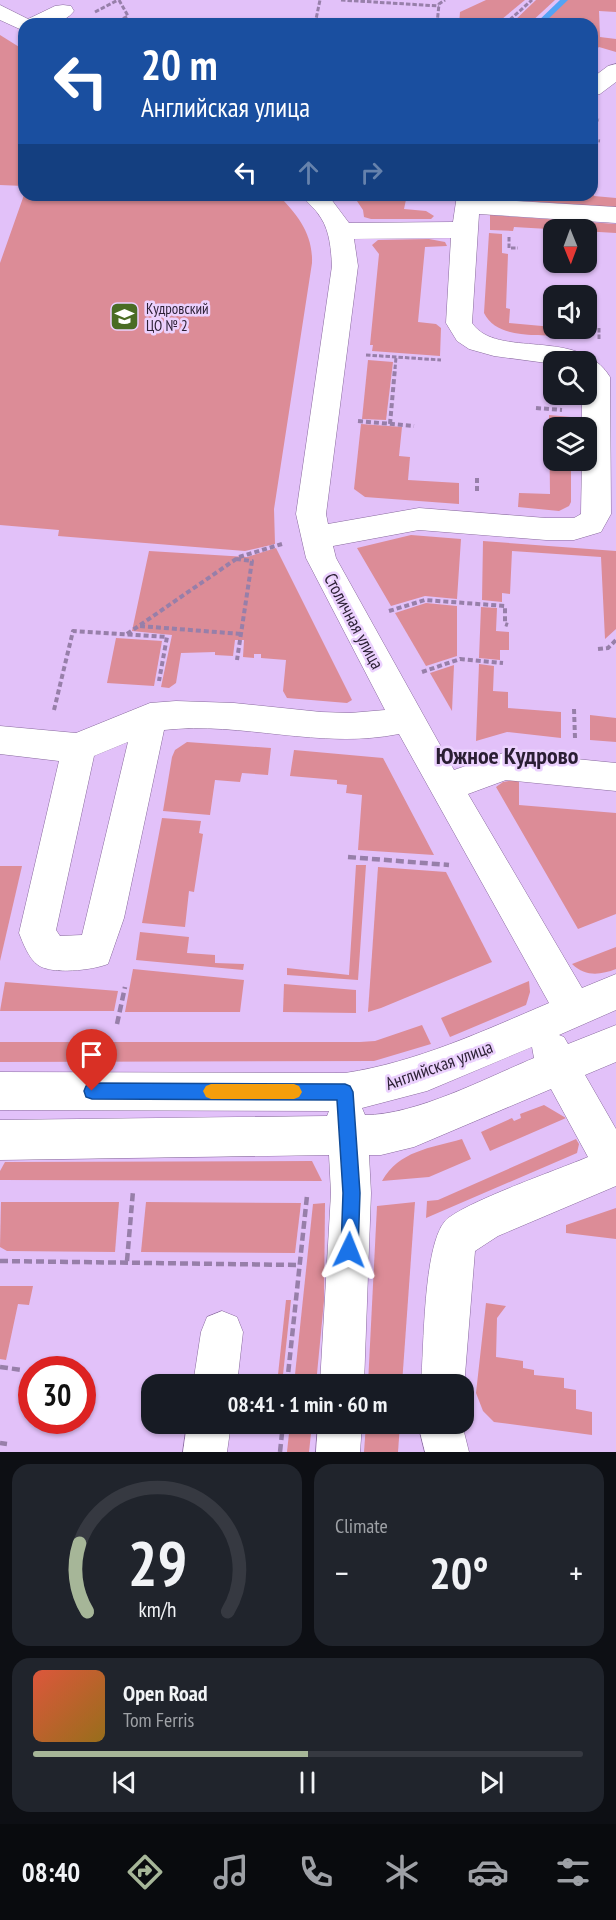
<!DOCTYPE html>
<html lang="en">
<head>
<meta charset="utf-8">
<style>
  :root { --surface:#171b24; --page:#20242c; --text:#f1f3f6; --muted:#9ea1a6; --line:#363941; --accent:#a6b698 }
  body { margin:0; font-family:"PT Sans Narrow",sans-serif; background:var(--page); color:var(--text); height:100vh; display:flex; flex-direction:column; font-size:22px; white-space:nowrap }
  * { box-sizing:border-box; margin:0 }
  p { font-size:20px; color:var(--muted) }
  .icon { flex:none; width:33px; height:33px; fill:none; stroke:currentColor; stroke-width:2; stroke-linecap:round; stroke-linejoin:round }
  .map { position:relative; height:1452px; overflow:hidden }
  .side { display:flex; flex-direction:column; gap:12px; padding:12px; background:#0d0f14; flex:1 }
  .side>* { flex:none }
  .banner { position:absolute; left:18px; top:18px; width:580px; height:183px; border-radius:18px; box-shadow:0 2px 4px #0004; background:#1a4fa0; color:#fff; overflow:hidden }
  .needle { width:39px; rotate:179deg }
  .controls { position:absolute; left:543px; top:219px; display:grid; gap:12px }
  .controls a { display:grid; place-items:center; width:54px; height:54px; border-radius:12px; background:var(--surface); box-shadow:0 2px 4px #0004; font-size:30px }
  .speed { position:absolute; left:18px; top:1356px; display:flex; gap:12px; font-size:30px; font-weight:700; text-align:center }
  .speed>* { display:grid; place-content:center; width:78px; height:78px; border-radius:50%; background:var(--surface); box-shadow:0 2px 4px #0004; line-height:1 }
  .speed .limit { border:9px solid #d22; background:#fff; color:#111 }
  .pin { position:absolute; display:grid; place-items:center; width:51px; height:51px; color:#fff; margin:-62px -26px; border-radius:50% 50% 50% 0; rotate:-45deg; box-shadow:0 0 6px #0007 }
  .pin .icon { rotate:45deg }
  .me { position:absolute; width:66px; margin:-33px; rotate:2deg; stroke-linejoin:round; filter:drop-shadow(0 0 4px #0008) }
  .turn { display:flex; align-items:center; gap:21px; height:126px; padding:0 24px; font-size:27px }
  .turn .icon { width:78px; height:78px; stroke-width:2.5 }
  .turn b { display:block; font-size:42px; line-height:51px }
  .lanes { display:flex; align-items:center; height:57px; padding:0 24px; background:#0003; justify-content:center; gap:30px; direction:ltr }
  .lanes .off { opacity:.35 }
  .big { font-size:45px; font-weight:600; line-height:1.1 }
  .side .card { flex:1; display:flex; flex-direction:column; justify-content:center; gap:9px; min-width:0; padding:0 21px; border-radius:18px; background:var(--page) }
  .side .dial { align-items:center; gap:0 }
  .dial svg { height:156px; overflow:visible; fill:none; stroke:var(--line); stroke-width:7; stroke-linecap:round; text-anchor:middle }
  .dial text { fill:var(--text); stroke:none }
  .song { display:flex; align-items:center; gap:18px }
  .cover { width:72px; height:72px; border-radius:9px; background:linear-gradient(135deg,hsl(10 70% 55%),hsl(40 70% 35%)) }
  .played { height:6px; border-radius:3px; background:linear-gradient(90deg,var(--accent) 50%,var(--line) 50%) }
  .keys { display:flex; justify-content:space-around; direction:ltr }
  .heat { display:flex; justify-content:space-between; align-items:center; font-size:33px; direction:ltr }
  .side .tiles { flex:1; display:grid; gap:12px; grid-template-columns:1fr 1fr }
  .card:last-child { grid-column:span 2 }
  .trip { position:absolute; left:141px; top:1374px; width:333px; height:60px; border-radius:18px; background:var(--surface); box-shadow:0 2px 4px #0004; font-weight:600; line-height:60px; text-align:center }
  .tabs { display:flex; height:96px; justify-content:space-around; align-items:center; background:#090b0e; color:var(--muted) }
  .tabs .icon { width:42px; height:42px }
  .tabs .on { color:var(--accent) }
  .tabs b { font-size:27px; color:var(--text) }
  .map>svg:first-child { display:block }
</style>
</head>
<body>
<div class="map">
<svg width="616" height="1452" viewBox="0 0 616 1452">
  <rect width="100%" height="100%" fill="#e2c1f9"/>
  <g fill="#dc8c97">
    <path d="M486 0H525L496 24H459L460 12Z"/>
    <path d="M536 0H555L529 24H511Z"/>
    <path d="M565 0H616V12L599 11 600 37 616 39V52L599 47 593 52 592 24H540Z"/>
    <path d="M0 35 24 50V186L0 185Z"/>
    <path d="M593 146 594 196 616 198V207L492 199V195H592Z"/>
    <path d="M24 195H278C298 215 313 234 312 263L274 509 275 544 245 551 58 536 59 530 0 525V263Z"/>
    <path d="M353 195H407L404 209 426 211 434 216 431 219H371L364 217 363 210Z"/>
    <path d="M490 215 616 224V233L514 227 513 231 490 230Z"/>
    <path d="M489 233 502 234V253L508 254 506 308 510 309 509 323 553 327 560 329 561 336C535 334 497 339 484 313Z"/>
    <path d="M429 239 445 242 447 246 425 247 418 322 436 324 441 328 440 356 372 351 373 345H370L379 254 372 245 378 240Z"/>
    <path d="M368 360 393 362 386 420 362 419Z"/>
    <path d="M549 415 571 417V427L554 428V460L571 461V502L569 506 559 511 518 507 519 493 550 494Z"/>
    <path d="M361 424 402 427 399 456 410 457 408 480 459 483V504L365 497 354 489Z"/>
    <path d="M411 535 461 539 457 599 425 596 391 606 357 548Z"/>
    <path d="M483 541 616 551V629L605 639 601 557 512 551 510 594 502 593V602L482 600Z"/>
    <path d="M276 548 352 700 347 703 287 698 283 691 286 660 261 658V654H254V658L243 657 244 640H235L233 656 215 655V652L181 653 176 683 169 688 161 687 172 635 132 631 149 551 247 557Z"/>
    <path d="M426 603 457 606V656L426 666 395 613Z"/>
    <path d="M481 607 497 608 496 631 509 632V650H500V660L479 658Z"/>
    <path d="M116 638 162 641 154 686 107 683Z"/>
    <path d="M479 664 494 666 493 691 508 692V708L561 712V738L507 732 476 741Z"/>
    <path d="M454 665 452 711 430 673Z"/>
    <path d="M590 715 616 718V742L590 740Z"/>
    <path d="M187 742 271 748 268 775 242 773 240 782 215 780 210 815 163 811 172 757 175 750Z"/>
    <path d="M294 750 383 758 434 855 358 850 362 795 346 793 347 785 337 784V780L290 776Z"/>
    <path d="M519 779V805L616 813V914L578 929 496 787 503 782Z"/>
    <path d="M162 818 201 821 199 833 203 834 194 892 189 891 185 927 142 923Z"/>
    <path d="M356 865H366L358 980 287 975V968L349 975Z"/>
    <path d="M0 866H22L0 961Z"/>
    <path d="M378 867 446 872 492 962 381 1008 368 1012Z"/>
    <path d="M140 932 189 937 187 953 215 955V963L244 964 243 970 136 960Z"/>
    <path d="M616 947V969C600 975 586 977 572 964Z"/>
    <path d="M133 969 244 980 240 1012H125Z"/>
    <path d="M529 981 530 992 526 1005 450 1037 441 1018Z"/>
    <path d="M5 982 118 991 114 1011H0Z"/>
    <path d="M284 984 356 990V1013L283 1012Z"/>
    <path d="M422 1025 431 1044 374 1061 0 1062V1042H360L375 1041Z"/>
    <path d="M544 1105 566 1118 490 1151 481 1132 512 1118 514 1121 521 1118 520 1114Z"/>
    <path d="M462 1139 471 1159 429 1177 382 1181C399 1151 430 1148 462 1139Z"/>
    <path d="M576 1139 579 1144 577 1153 426 1218 427 1201 438 1200Z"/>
    <path d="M312 1161 322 1181 0 1180V1171L5 1162Z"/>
    <path d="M1 1202H119L115 1252 7 1251 0 1247Z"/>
    <path d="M146 1202 301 1203 295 1253 141 1252Z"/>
    <path d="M415 1202 402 1384H368L377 1206Z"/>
    <path d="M325 1203 324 1301 316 1384H294L313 1204Z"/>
    <path d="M616 1208V1239L566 1233V1225Z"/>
    <path d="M0 1286H33L29 1305 18 1304 6 1360 0 1359Z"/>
    <path d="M286 1300H291L282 1384H277Z"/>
    <path d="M486 1303 506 1306 497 1318 496 1357 523 1361V1368L534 1370V1375L564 1378V1388L576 1390V1409L592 1412V1435L494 1422 483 1411 476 1393Z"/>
    <path d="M290 1424H312L309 1452H287Z"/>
    <path d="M366 1424H400L398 1452H364Z"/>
  </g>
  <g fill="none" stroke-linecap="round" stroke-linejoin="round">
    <path fill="#54a3f4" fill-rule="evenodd" d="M560 0H568L543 24H535Z"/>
    <defs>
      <g id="minor">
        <path d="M0 5 28 19 55 6 63 5 71 6 74 11C63 26 40 24 24 24V31L0 20Z"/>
        <path d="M616 64V82L600 94 592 96V78L608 66Z"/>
        <path d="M302 195H328L349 223 453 222 457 195H481V199L616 207V223L479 214 472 323C497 360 579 326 610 377L611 514 601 532 574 540H546L419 530 333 546 336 558 454 770 506 752 616 763V791L506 780 468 794 582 988 616 974V1010L559 1035 564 1037 568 1044 616 1025V1062L585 1075 616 1129V1186L498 1236 475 1251 464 1387V1384H421C424 1348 423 1247 445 1221 462 1203 560 1169 588 1157L551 1089 414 1147 381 1155H369L371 1193 364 1384H320L331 1193 329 1155 0 1160V1120L327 1116 329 1111 0 1110V1072L345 1073C417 1062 483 1031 549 1003L399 734C320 750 242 721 164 730L124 918 108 964C93 970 52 975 38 965 29 959 23 943 19 933L59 761 0 754V726L76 733 150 703 176 701 234 703 321 712 350 713 385 710 306 558 296 514 332 266C331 250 330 232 321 218 316 209 307 203 302 195ZM451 238 446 323 457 341 469 349 494 356 554 364V362H586V394H582V428H586V460H582L581 514 574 518H546L419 508 328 524 326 514 358 266 354 239ZM128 742 82 935 60 936 56 930 94 756ZM532 1047 534 1058C486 1078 416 1115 365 1115L362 1108 427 1091Z"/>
        <path d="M222 1311 237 1317 243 1332 237 1384H193L201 1332 207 1317Z"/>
        <path d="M187 1424H231L227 1452H183Z"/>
        <path d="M318 1424H362L360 1452H316Z"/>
        <path d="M418 1424H462L469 1452H425Z"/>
      </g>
    </defs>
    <use href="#minor" stroke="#886a9d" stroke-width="1"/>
    <g stroke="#977fa9" stroke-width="3" stroke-dasharray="4.5 2" stroke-linecap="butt">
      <path d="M119 0 128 16 124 18 135 24"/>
      <path d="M341 0 439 6"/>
      <path d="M95 12 118 0"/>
      <path d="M315 24 320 0"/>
      <path d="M437 24 439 4 445 0"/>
      <path d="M505 24 532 0"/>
      <path d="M592 119 599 120"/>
      <path d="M592 140 600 141"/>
      <path d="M509 237V248H518"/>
      <path d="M599 328V339"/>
      <path d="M366 355 441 360"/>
      <path d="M395 369 396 357"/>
    </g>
    <g stroke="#977fa9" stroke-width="4" stroke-dasharray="5 3" stroke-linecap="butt">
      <path d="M536 408 562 410"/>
      <path d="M358 421 414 426"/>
      <path d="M390 424 395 368"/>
      <path d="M477 478V492"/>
      <path d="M236 559 252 561 237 660"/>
      <path d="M389 611 425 600 505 606V624L508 625"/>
      <path d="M140 626 241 634"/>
      <path d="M127 634 239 557 282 544"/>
      <path d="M598 649 608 648 616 640"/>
      <path d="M422 672 460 659 503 663"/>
      <path d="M574 709 575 738"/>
      <path d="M54 710 73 631 167 637 159 681"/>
    </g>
    <g stroke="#977fa9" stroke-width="4.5" stroke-dasharray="8 4" stroke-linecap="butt">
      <path d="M348 857 449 865"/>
      <path d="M117 1024 125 987"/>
      <path d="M0 1261 299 1265"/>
      <path d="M127 1261 133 1191"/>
      <path d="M0 1367 22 1370"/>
      <path d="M287 1384 307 1196"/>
      <path d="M0 1443 7 1444"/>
      <path d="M280 1452 283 1424"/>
    </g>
    <use href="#minor" fill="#fff" fill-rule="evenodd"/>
  </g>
  <path fill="#1a73e8" stroke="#114b97" stroke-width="1.5" d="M92 1083 345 1084 350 1086 353 1092 360 1193 358 1250 355 1256 349 1259 343 1256 341 1250 343 1193 337 1100 92 1099 86 1097 84 1091 86 1086Z"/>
  <path fill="#f59e0b" d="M211 1084H294L299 1086 302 1092 299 1097 294 1099H211L206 1097 203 1091 206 1086Z"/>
  <defs>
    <symbol id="school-square" viewBox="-11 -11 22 22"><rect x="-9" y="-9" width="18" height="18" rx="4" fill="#4a6c24" stroke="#ebd1fe"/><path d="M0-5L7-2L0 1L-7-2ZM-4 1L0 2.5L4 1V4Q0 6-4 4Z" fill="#fff"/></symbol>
  </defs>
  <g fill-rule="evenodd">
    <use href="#school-square" x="108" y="300" width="33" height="33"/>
  </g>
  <g text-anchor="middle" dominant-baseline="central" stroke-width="5" stroke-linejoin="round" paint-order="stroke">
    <g font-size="15" fill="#2a1e33" stroke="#ebd1fe" text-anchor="start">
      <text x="146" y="308">Кудровский<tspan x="146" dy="17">ЦО № 2</tspan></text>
    </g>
    <g font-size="18" fill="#2a1e33" stroke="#ebd1fe">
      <text transform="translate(354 621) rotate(62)">Столичная улица</text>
      <text transform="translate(439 1065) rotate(-20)">Английская улица</text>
    </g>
    <g font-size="24" font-weight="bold" fill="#2a1e33" stroke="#ebd1fe">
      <text x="507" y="755">Южное Кудрово</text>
    </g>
  </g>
</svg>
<div class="controls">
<a><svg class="needle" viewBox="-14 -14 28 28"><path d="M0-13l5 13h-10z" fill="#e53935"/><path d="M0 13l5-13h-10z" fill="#9ea1a6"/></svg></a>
<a><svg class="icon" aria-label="sound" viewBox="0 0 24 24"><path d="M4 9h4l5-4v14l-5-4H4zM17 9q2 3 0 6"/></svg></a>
<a><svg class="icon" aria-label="search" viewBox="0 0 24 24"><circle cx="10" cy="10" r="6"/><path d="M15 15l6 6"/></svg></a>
<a><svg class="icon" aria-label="layers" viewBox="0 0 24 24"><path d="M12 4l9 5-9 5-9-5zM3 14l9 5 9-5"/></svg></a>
</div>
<div class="speed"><div class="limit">30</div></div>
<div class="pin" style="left:92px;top:1091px;background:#d93025"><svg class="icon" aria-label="arrive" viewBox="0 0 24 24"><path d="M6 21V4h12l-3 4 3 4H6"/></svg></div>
<svg class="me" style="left:349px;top:1250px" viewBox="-20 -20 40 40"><path d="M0-17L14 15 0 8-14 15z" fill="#1a73e8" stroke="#fff" stroke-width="4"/></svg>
<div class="trip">08:41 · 1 min · 60 m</div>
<div class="banner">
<div class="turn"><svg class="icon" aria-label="left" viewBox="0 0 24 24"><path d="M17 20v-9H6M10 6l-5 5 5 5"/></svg><div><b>20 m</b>Английская улица</div></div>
<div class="lanes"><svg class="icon" aria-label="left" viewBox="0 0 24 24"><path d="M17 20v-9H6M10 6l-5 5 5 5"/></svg><svg class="icon off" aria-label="ahead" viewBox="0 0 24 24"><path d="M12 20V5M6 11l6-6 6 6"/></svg><svg class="icon off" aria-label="right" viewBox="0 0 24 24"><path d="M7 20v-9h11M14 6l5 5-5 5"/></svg></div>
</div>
</div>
<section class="side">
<div class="tiles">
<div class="card dial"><svg viewBox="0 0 100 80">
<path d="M14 69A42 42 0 1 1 86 69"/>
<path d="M14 69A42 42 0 0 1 10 34" stroke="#a6b698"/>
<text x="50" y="56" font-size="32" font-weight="700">29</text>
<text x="50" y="72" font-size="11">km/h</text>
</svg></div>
<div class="card"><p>Climate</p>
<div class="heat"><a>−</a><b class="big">20°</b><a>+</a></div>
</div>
<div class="card">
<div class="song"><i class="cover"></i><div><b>Open Road</b><p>Tom Ferris</p></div></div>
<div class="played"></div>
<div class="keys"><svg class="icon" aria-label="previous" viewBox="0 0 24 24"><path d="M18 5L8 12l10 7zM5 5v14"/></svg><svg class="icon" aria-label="pause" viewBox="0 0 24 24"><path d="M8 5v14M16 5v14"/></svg><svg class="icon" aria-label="next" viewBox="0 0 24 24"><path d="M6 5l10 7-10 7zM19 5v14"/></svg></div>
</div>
</div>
</section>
<nav class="tabs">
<b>08:40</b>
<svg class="icon on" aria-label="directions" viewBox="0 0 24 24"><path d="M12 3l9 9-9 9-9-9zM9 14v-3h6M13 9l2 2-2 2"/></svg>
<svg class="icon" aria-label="music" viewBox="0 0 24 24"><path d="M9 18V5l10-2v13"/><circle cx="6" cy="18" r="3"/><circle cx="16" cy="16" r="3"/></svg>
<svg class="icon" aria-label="phone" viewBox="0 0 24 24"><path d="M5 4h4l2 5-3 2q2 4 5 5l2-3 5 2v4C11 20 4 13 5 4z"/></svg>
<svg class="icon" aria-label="climate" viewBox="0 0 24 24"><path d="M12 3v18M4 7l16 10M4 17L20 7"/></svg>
<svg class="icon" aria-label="car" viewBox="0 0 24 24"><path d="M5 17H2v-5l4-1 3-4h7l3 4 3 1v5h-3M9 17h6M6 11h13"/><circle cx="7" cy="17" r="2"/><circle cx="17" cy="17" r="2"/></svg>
<svg class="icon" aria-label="filters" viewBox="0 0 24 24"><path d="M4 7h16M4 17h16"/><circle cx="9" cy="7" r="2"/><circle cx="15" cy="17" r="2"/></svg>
</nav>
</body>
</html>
